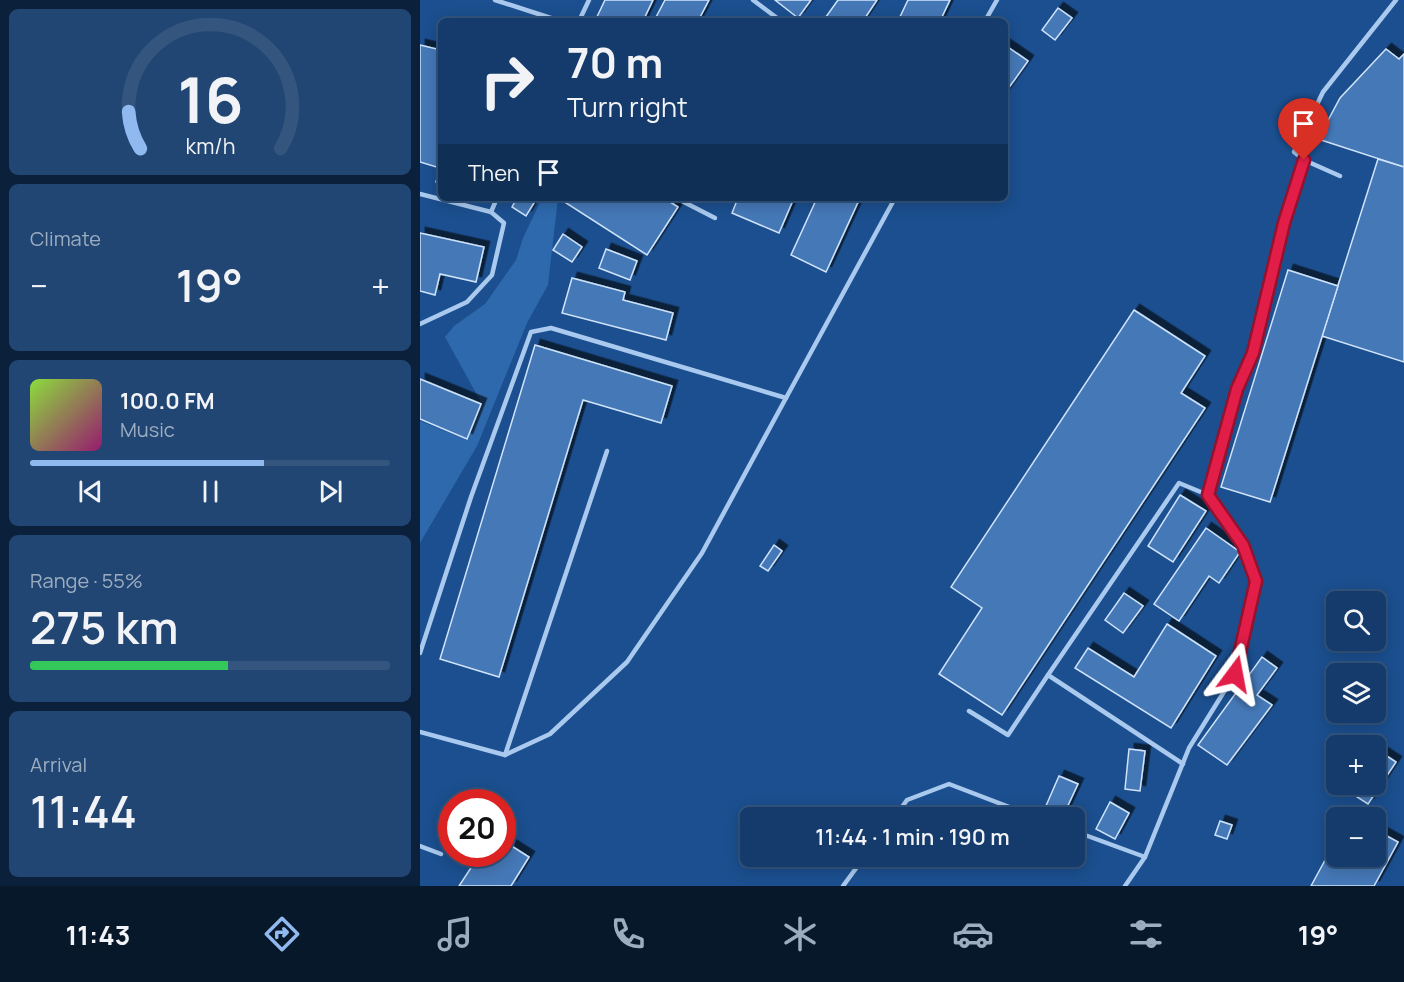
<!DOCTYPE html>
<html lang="en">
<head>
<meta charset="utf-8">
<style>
  :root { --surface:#143b6b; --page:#214673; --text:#f1f3f6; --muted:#9dadc1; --line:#33557e; --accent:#90b9f0 }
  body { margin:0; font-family:Manrope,sans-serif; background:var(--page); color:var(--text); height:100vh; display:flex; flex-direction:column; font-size:22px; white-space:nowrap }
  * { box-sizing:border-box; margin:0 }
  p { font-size:20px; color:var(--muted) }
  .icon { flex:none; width:33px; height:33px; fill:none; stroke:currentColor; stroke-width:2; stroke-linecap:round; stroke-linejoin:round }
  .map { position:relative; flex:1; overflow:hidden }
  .side { display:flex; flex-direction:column; gap:9px; padding:9px; background:#0b203b; width:420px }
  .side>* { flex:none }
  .guide { position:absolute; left:18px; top:18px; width:570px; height:183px; border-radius:9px; box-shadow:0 3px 15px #0003,0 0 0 2px var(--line); background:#143b6b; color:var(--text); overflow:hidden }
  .tools { position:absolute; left:906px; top:591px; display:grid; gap:12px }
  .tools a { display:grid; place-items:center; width:60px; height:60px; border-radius:9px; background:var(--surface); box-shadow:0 3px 15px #0003,0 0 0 2px var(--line); font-size:30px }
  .speed { position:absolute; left:18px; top:789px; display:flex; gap:12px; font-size:30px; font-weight:700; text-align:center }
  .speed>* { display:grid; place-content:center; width:78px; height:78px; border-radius:50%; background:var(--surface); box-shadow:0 3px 15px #0003,0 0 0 2px var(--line); line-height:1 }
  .speed .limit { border:9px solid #d22; background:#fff; color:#111 }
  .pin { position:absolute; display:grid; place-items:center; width:51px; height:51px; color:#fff; margin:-62px -26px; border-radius:50% 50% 50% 0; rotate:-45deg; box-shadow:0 0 6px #0007 }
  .pin .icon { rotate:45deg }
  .me { position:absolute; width:66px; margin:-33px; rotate:13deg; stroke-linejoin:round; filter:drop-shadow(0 0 4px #0008) }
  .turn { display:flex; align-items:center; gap:21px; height:126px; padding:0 30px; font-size:27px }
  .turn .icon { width:78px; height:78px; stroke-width:2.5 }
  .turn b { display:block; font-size:42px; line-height:51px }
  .then { display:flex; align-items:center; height:57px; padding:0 30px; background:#0003; gap:12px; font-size:22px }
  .big { font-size:45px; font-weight:600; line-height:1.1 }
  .side .card { flex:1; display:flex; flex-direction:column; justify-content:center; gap:9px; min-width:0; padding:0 21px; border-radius:9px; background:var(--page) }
  .side .dial { align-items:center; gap:0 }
  .dial svg { height:156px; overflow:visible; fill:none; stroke:var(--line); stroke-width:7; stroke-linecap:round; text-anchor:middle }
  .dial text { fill:var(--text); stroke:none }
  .song { display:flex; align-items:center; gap:18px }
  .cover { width:72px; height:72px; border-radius:9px; background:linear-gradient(135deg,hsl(90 70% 55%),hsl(320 70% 35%)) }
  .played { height:6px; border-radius:3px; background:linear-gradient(90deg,var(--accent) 65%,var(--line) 65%) }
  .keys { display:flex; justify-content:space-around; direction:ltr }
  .heat { display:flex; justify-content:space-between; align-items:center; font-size:33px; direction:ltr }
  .charge { height:9px; border-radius:4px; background:linear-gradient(90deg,#34c759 55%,var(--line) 0) }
  .trip { position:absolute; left:320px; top:807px; width:345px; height:60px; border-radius:9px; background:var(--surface); box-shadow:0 3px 15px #0003,0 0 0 2px var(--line); font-weight:600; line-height:60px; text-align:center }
  .tab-bar { display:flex; height:96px; justify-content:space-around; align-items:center; background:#08182b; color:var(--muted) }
  .tab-bar .icon { width:42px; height:42px }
  .tab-bar .selected { color:var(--accent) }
  .tab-bar b { font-size:27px; color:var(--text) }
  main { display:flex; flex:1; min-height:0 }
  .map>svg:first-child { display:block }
</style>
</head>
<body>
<main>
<section class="side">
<div class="card dial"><svg viewBox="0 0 100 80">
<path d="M14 69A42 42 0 1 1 86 69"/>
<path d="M14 69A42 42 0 0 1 8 50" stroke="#90b9f0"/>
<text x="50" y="56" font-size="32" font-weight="700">16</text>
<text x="50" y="72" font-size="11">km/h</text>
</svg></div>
<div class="card"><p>Climate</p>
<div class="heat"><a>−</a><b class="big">19°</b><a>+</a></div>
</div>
<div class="card">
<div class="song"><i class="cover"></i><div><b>100.0 FM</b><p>Music</p></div></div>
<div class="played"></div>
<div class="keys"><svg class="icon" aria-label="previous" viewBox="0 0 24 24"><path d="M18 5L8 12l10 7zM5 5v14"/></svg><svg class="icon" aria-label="pause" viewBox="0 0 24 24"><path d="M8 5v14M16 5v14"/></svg><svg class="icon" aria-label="next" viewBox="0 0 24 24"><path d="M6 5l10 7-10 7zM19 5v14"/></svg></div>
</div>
<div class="card"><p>Range · 55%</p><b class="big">275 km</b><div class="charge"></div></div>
<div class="card"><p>Arrival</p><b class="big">11:44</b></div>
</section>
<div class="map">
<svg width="984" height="886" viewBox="0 0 984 886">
  <defs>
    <filter id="shadow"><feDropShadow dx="5.5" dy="-5.5" stdDeviation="0" flood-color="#0009"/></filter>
  </defs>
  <rect width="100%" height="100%" fill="#1b4f8f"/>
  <path fill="#2e69ad" d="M122 198H138L128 285 107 323 57 446 0 543V421L47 440 62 404 25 337 34 326 65 304 96 260 103 238Z"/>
  <g fill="#4478b7" stroke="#cfe3fa" stroke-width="1.5" filter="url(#shadow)">
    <path d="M185 0H233L223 21H175Z"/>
    <path d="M245 0H289L278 21H234Z"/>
    <path d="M355 0H391L378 18Z"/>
    <path d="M418 0H457L443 21H403Z"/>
    <path d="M488 0H530L520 21H478Z"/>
    <path d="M638 8 652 18 635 40 622 30Z"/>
    <path d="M0 45 21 50V184L16 182 20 168 0 162Z"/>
    <path d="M585 45 608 61 585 93Z"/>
    <path d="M966 49 979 59 984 54V167L898 139 920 98Z"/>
    <path d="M958 159 984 167V362L902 336Z"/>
    <path d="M97 198H117L106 216 92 207Z"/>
    <path d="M145 198H244L258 207 227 255 143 201Z"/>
    <path d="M318 198H374L359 233 312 213Z"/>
    <path d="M397 198H440L406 272 371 255Z"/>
    <path d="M0 233 64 247 56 282 20 274 15 295 0 291Z"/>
    <path d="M143 234 162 247 152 262 133 250Z"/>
    <path d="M186 249 217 261 210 280 179 268Z"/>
    <path d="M868 270 918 286 850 502 801 487Z"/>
    <path d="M152 278 205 292 203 300 253 313 246 340 142 313Z"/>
    <path d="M714 310 785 356 761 393 785 408 582 715 519 674 562 608 531 587Z"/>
    <path d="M115 345 252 386 241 423 163 400 79 677 20 659Z"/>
    <path d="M0 379 61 404 47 439 0 419Z"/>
    <path d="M760 495 786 511 753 562 728 546Z"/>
    <path d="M786 528 820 552 799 583 789 576 759 621 734 604Z"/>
    <path d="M354 545 362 551 348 571 340 566Z"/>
    <path d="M704 593 723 606 703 633 685 620Z"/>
    <path d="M747 624 796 656 751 728 655 668 668 648 714 677Z"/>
    <path d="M842 657 857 668 837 695 852 705 807 765 778 745Z"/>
    <path d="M709 749 725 751 720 791 705 789Z"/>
    <path d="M956 749 976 762 948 804 917 784H956Z"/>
    <path d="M639 776 658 784 643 816 625 808Z"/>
    <path d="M690 802 709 813 695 839 676 829Z"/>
    <path d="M800 821 812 825 807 839 795 835Z"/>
    <path d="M956 830 978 842 954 886H891L916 840V856H956Z"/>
    <path d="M82 840 109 857 91 886H39L60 854H82Z"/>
  </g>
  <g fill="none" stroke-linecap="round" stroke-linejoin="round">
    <g stroke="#a9c9ee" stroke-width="4.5">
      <path d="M75 0 140 21"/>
      <path d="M333 0 361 21"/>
      <path d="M159 21 169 0"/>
      <path d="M565 21 577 0"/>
      <path d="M920 176 884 160 874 152 903 92 976 0"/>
      <path d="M0 194 71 212 84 223 72 275 47 302 0 324"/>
      <path d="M256 198 295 218"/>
      <path d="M71 212 77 198"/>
      <path d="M0 653 51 497 111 332 131 328 366 398 475 198"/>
      <path d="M549 711 588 735 628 675"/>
      <path d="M0 732 85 755 130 734 207 662 282 553 366 398"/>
      <path d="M85 755 187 451"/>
      <path d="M763 764 628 675 759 483 788 495"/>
      <path d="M474 818 487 800 529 784 618 818"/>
      <path d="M654 831 725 857"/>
      <path d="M0 846 21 854"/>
      <path d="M423 886 445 856"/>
      <path d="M705 886 725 857 769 748 815 674 836 581 823 545 788 495 817 389 833 353 864 223 884 160"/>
    </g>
  </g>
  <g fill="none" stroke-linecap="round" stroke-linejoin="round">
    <defs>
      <path id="route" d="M815 674 836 581 823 545 788 495 817 389 833 353 864 223 884 160"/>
    </defs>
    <use href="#route" stroke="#92132f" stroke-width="15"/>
    <use href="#route" stroke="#e11d48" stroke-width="10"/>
  </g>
</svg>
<div class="tools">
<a><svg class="icon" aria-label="search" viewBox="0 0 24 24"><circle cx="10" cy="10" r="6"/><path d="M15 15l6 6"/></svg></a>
<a><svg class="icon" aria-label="layers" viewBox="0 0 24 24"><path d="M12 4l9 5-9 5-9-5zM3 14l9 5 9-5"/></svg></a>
<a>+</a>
<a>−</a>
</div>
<div class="speed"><div class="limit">20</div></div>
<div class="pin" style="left:884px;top:160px;background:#d93025"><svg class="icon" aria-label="arrive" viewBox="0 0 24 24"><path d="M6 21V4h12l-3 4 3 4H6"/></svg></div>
<svg class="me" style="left:815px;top:674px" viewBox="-20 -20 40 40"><path d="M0-17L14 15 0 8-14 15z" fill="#e11d48" stroke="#fff" stroke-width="4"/></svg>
<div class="trip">11:44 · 1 min · 190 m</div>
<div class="guide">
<div class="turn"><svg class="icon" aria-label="right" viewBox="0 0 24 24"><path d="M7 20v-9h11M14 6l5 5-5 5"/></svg><div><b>70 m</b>Turn right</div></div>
<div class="then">Then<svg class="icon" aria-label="arrive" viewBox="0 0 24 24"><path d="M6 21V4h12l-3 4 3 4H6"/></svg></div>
</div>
</div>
</main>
<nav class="tab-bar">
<b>11:43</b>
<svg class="icon selected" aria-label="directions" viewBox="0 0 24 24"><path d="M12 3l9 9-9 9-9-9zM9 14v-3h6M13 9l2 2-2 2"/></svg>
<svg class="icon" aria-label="music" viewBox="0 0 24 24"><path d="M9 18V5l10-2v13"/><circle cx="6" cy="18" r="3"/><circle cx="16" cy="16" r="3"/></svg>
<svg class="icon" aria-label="phone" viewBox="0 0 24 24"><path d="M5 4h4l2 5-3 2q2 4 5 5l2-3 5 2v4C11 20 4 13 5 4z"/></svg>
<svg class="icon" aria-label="climate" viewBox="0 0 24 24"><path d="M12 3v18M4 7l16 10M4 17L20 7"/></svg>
<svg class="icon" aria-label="car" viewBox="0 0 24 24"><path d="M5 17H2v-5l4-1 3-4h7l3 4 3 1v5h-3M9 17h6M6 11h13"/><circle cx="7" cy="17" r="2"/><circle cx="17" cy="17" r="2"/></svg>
<svg class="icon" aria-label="filters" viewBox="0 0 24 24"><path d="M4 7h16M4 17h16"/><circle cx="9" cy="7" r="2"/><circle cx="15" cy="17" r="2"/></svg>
<b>19°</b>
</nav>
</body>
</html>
